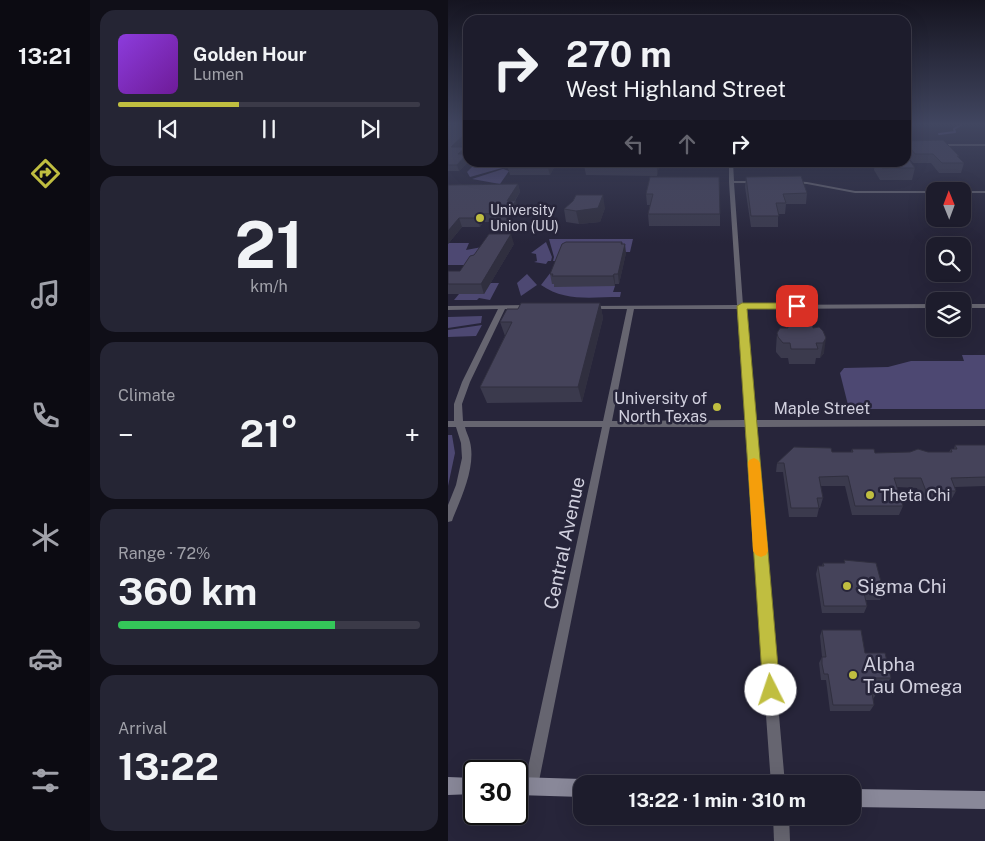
<!DOCTYPE html>
<html lang="en">
<head>
<meta charset="utf-8">
<style>
  :root { --surface:#1d1c2c; --page:#252534; --text:#f1f3f6; --muted:#a0a1a9; --line:#3b3a48; --accent:#c0be40 }
  body { margin:0; font-family:"Public Sans",sans-serif; background:var(--page); color:var(--text); height:100vh; display:flex; flex-direction:column; font-size:19px; white-space:nowrap }
  * { box-sizing:border-box; margin:0 }
  p { font-size:16px; color:var(--muted) }
  .icon { flex:none; width:28px; height:28px; fill:none; stroke:currentColor; stroke-width:2; stroke-linecap:round; stroke-linejoin:round }
  .map { position:relative; flex:1; overflow:hidden }
  .details { display:flex; flex-direction:column; gap:10px; padding:10px; background:#100f18; width:358px }
  .details>* { flex:none }
  .hud { position:absolute; left:15px; top:15px; width:448px; height:152px; border-radius:15px; box-shadow:0 5px 20px #0002,0 0 0 1px var(--line); background:#1d1c2c; color:var(--text); overflow:hidden }
  .needle { width:32px; rotate:359deg }
  .buttons { position:absolute; left:478px; top:182px; display:grid; gap:10px }
  .buttons a { display:grid; place-items:center; width:45px; height:45px; border-radius:10px; background:var(--surface); box-shadow:0 5px 20px #0002,0 0 0 1px var(--line); font-size:25px }
  .speed { position:absolute; left:15px; top:760px; display:flex; gap:10px; font-size:25px; font-weight:700; text-align:center }
  .speed>* { display:grid; place-content:center; width:65px; height:65px; border-radius:50%; background:var(--surface); box-shadow:0 5px 20px #0002,0 0 0 1px var(--line); line-height:1 }
  .speed .limit { border:2px solid #111; border-radius:8px; background:#fff; color:#111 }
  .pin { position:absolute; display:grid; place-items:center; width:42px; height:42px; color:#fff; margin:-21px; border-radius:10px; box-shadow:0 2px 8px #0006 }
  .me { position:absolute; width:55px; margin:-28px; rotate:356deg; stroke-linejoin:round; filter:drop-shadow(0 0 4px #0008) }
  .turn { display:flex; align-items:center; gap:18px; height:105px; padding:0 20px; font-size:22px }
  .turn .icon { width:65px; height:65px; stroke-width:2.5 }
  .turn b { display:block; font-size:35px; line-height:42px }
  .lanes { display:flex; align-items:center; height:48px; padding:0 20px; background:#0003; justify-content:center; gap:25px; direction:ltr }
  .lanes .off { opacity:.35 }
  .big { font-size:38px; font-weight:700; line-height:1.1 }
  .details .widget { flex:1; display:flex; flex-direction:column; justify-content:center; gap:8px; min-width:0; padding:0 18px; border-radius:15px; background:var(--page) }
  .details .dial { align-items:center; gap:0 }
  .dial b { font-size:65px; line-height:1 }
  .song { display:flex; align-items:center; gap:15px }
  .cover { width:60px; height:60px; border-radius:8px; background:linear-gradient(135deg,hsl(270 70% 55%),hsl(280 70% 35%)) }
  .played { height:5px; border-radius:2px; background:linear-gradient(90deg,var(--accent) 40%,var(--line) 40%) }
  .keys { display:flex; justify-content:space-around; direction:ltr }
  .heat { display:flex; justify-content:space-between; align-items:center; font-size:28px; direction:ltr }
  .charge { height:8px; border-radius:4px; background:linear-gradient(90deg,#34c759 72%,var(--line) 0) }
  .trip { position:absolute; left:125px; top:775px; width:288px; height:50px; border-radius:15px; background:var(--surface); box-shadow:0 5px 20px #0002,0 0 0 1px var(--line); font-weight:700; line-height:50px; text-align:center }
  main { display:flex; flex:1; min-height:0 }
  .menu { display:flex; flex-direction:column; width:90px; justify-content:space-around; align-items:center; background:#0c0b12; color:var(--muted) }
  .menu .icon { width:35px; height:35px }
  .menu .current { color:var(--accent) }
  .menu b { font-size:22px; color:var(--text) }
  .map>svg:first-child { display:block }
</style>
</head>
<body>
<main>
<nav class="menu">
<b>13:21</b>
<svg class="icon current" aria-label="directions" viewBox="0 0 24 24"><path d="M12 3l9 9-9 9-9-9zM9 14v-3h6M13 9l2 2-2 2"/></svg>
<svg class="icon" aria-label="music" viewBox="0 0 24 24"><path d="M9 18V5l10-2v13"/><circle cx="6" cy="18" r="3"/><circle cx="16" cy="16" r="3"/></svg>
<svg class="icon" aria-label="phone" viewBox="0 0 24 24"><path d="M5 4h4l2 5-3 2q2 4 5 5l2-3 5 2v4C11 20 4 13 5 4z"/></svg>
<svg class="icon" aria-label="climate" viewBox="0 0 24 24"><path d="M12 3v18M4 7l16 10M4 17L20 7"/></svg>
<svg class="icon" aria-label="car" viewBox="0 0 24 24"><path d="M5 17H2v-5l4-1 3-4h7l3 4 3 1v5h-3M9 17h6M6 11h13"/><circle cx="7" cy="17" r="2"/><circle cx="17" cy="17" r="2"/></svg>
<svg class="icon" aria-label="filters" viewBox="0 0 24 24"><path d="M4 7h16M4 17h16"/><circle cx="9" cy="7" r="2"/><circle cx="15" cy="17" r="2"/></svg>
</nav>
<section class="details">
<div class="widget">
<div class="song"><i class="cover"></i><div><b>Golden Hour</b><p>Lumen</p></div></div>
<div class="played"></div>
<div class="keys"><svg class="icon" aria-label="previous" viewBox="0 0 24 24"><path d="M18 5L8 12l10 7zM5 5v14"/></svg><svg class="icon" aria-label="pause" viewBox="0 0 24 24"><path d="M8 5v14M16 5v14"/></svg><svg class="icon" aria-label="next" viewBox="0 0 24 24"><path d="M6 5l10 7-10 7zM19 5v14"/></svg></div>
</div>
<div class="widget dial"><b>21</b><p>km/h</p></div>
<div class="widget"><p>Climate</p>
<div class="heat"><a>−</a><b class="big">21°</b><a>+</a></div>
</div>
<div class="widget"><p>Range · 72%</p><b class="big">360 km</b><div class="charge"></div></div>
<div class="widget"><p>Arrival</p><b class="big">13:22</b></div>
</section>
<div class="map">
<svg width="538" height="841" viewBox="0 0 538 841">
  <rect width="100%" height="100%" fill="#27253a"/>
  <g fill="#4d4872">
    <path d="M28 163H45L54 168 22 177 19 172Z"/>
    <path d="M55 169 61 171 52 184 24 179Z"/>
    <path d="M101 239H185L182 252H121L108 261H105L106 257Z"/>
    <path d="M98 242 104 257 103 261H100L98 264 86 262 89 261 88 254 83 253Z"/>
    <path d="M0 243H21L18 250 34 247 18 265H0Z"/>
    <path d="M103 272 108 284 167 286 165 292H173L172 297C143 297 117 302 93 285Z"/>
    <path d="M79 274 89 285 73 296 69 283Z"/>
    <path d="M43 283H51L42 300 31 298 29 300H6L11 294Z"/>
    <path d="M34 316 33 323 0 328V317Z"/>
    <path d="M34 325 28 336 0 337V330Z"/>
    <path d="M514 355H537V409H401L392 373 396 368 440 367 463 361H516Z"/>
    <path d="M0 435H4L7 453 0 486Z"/>
  </g>
  <g fill="none" stroke-linecap="round" stroke-linejoin="round">
    <path stroke="#625a98" stroke-width="2" d="M491 134 507 132 506 129 513 125"/>
    <g fill="#666570" fill-rule="evenodd">
      <path d="M487 144H538V146H488Z"/>
      <path d="M281 162H285L286 181H308L310 182 308 183H286L295 305 486 304V308L296 309 306 420H538V426L306 427 337 784H323L297 427H162L90 786 88 791 83 793 78 791 76 786 154 427H17C18 432 21 437 22 442 28 466 14 496 5 518L4 521 0 522V505L8 485 14 458 13 443 8 427H0V421H6V404L14 382 50 309 0 310V306L81 305 84 307 81 309H57L22 382 14 404 15 421H155L179 309H142L139 307 140 306 289 305 281 182ZM186 309H289L297 420 164 421Z"/>
      <path d="M343 181 359 182 407 191H488H486V193H407L359 184 341 183V182Z"/>
      <path d="M512 191H538V193H514V191Z"/>
      <rect x="514" y="304" width="24" height="4"/>
      <path d="M325 816H341L342 841H326Z"/>
    </g>
    <g fill="#898899" fill-rule="evenodd">
      <path d="M0 777 26 778V794L0 795Z"/>
      <path d="M69 777 134 779 141 784H134V797L69 795Z"/>
      <path d="M404 789 538 791V809L404 807Z"/>
    </g>
  </g>
  <g fill="#3b3a4d">
    <path d="M0 125H20V139L12 147H18L20 153 19 154 20 157V162L11 171H0Z"/>
    <path d="M458 141 511 156 510 157 516 163 513 173H491L483 163H465L458 154Z"/>
    <path d="M64 162H109L102 175H62L60 168Z"/>
    <path d="M138 162H211V166L209 176 138 175 136 165Z"/>
    <path d="M427 162H458L467 168 464 180H432L426 170Z"/>
    <path d="M202 177 272 214V226H201L200 214 202 205H199L198 194Z"/>
    <path d="M298 177 359 193 358 204H338L337 214H330V227H303L297 187Z"/>
    <path d="M70 184 72 192 67 201 70 209 59 222H35L32 227H14L0 244V185Z"/>
    <path d="M157 208 152 222 131 224 118 222 116 209Z"/>
    <path d="M174 242 178 253 171 284H167V286L106 287V284H104L102 274Z"/>
    <path d="M66 244 36 294H0V271H12L26 255Z"/>
    <path d="M152 303 155 318 134 402 39 403 32 387 57 336 52 322 70 309Z"/>
    <path d="M339 322 375 331 376 353 372 358H368L367 364H341L340 358H333L328 352V348L329 333 338 328Z"/>
    <path d="M507 445H538V486L507 487 508 491 503 500H473L469 488 449 487 455 506 451 515H404L397 486H372L375 498 372 508H371L369 517H341L335 472H328L329 463 384 452H403L404 449 427 453 501 452 503 449H506Z"/>
    <path d="M396 560 436 593 432 600H418L419 606 416 613H374L368 574 370 566H374L375 563H396Z"/>
    <path d="M374 630 417 653 443 678 438 684H427L429 693 425 699 426 705 422 711H382L378 680H373L371 663 374 657 372 636Z"/>
  </g>
  <g fill="#302f3f">
    <path d="M20 131V139L5 153 3 147Z"/>
    <path d="M18 147 20 153 12 161 10 154Z"/>
    <path d="M19 154 20 162 11 171 9 165Z"/>
    <path d="M103 162H109L102 175 100 168Z"/>
    <path d="M209 162H211V166L209 176Z"/>
    <path d="M70 184 72 192 63 206 68 201 70 209 59 222 57 213 59 201Z"/>
    <path d="M155 195 157 208 152 222 131 224 128 211Z"/>
    <path d="M33 214 35 222 32 227 29 218Z"/>
    <path d="M11 218 14 227 0 244V231Z"/>
    <path d="M63 234 66 244 36 294 33 284Z"/>
    <path d="M174 242 175 251 177 244 178 253 171 284 170 274Z"/>
    <path d="M166 274 167 284V286L165 276Z"/>
    <path d="M152 303 155 318 134 402 130 387Z"/>
    <path d="M378 338 376 353 372 358 375 343Z"/>
  </g>
  <g fill="#45435a" stroke="#302f3f">
    <path d="M0 125H20V131L3 147H18L10 154H19L9 165H0Z"/>
    <path d="M495 140 511 156H509L516 163H494L485 154H467L458 142V141Z"/>
    <path d="M458 158H460L467 168H434L431 162H458Z"/>
    <path d="M64 162H103L100 168H60Z"/>
    <path d="M138 162H209V165H136Z"/>
    <path d="M353 176 359 193 335 194 338 203H328L331 216H303L298 177Z"/>
    <path d="M202 177H271L272 214H200L205 194H198Z"/>
    <path d="M70 184 59 201H68L57 213 33 214 29 218H11L0 231V185Z"/>
    <path d="M128 195H155L150 208 128 211 116 209 125 201Z"/>
    <path d="M41 234H63L33 284H0V271H12L22 256 26 255Z"/>
    <path d="M118 242H174L173 244H177L170 274H166L165 276H104L105 274H102L114 244Z"/>
    <path d="M73 303H152L130 387H32L64 322H52L59 309H70Z"/>
    <path d="M339 322H364L365 328 371 327 375 331 378 338 375 343H368L370 349H343L342 343H335L330 337 329 333 332 328H340Z"/>
    <path d="M507 445H538V477L503 478 508 491H478L473 478H446L455 506H407L400 476 371 477 375 498H369L371 508H343L336 463H329L346 447 383 448 384 452H405L404 449H426L427 453 462 452 470 449 480 452H504L503 449H509Z"/>
    <path d="M396 560 428 563 436 593H416L419 606H376L370 566H376L375 563H397Z"/>
    <path d="M374 630H413L417 653H437L443 678H426L429 693H424L426 705H385L380 674H376L374 664V657H378Z"/>
  </g>
  <linearGradient id="sky" x2="0" y2="1"><stop stop-color="#151420"/><stop offset="0.51" stop-color="#414660"/><stop offset="1" stop-color="#414660" stop-opacity="0"/></linearGradient>
  <rect width="538" height="243" fill="url(#sky)"/>
  <path fill="#c0be40" stroke="#7d7c2a" d="M294 303H349L354 306 349 309H299L332 690 329 697 323 699 317 697 315 690 289 306Z"/>
  <path fill="#f59e0b" d="M306 458 310 460 312 463 320 551 318 555 313 557 308 555 305 551 300 463 301 460Z"/>
  <g fill="#c0be40" stroke="#27253a" stroke-width="2">
    <circle cx="32" cy="218" r="5"/>
    <circle cx="269" cy="407" r="5"/>
    <circle cx="422" cy="495" r="5"/>
    <circle cx="399" cy="586" r="5"/>
    <circle cx="405" cy="675" r="5"/>
  </g>
  <g text-anchor="middle" dominant-baseline="central" stroke-width="5" stroke-linejoin="round" paint-order="stroke">
    <g font-size="14" fill="#d1d0de" stroke="#27253a" text-anchor="start">
      <text x="42" y="210">University<tspan x="42" dy="16">Union (UU)</tspan></text>
    </g>
    <g font-size="16" fill="#d1d0de" stroke="#27253a" text-anchor="end">
      <text x="259" y="398">University of<tspan x="259" dy="18">North Texas</tspan></text>
      <text x="432" y="495" text-anchor="start">Theta Chi</text>
    </g>
    <g font-size="16" fill="#d1d0de" stroke="#27253a">
      <text x="374" y="408">Maple Street</text>
    </g>
    <g font-size="19" fill="#d1d0de" stroke="#27253a">
      <text transform="translate(116 543) rotate(-78)">Central Avenue</text>
    </g>
    <g font-size="19" fill="#d1d0de" stroke="#27253a" text-anchor="start">
      <text x="409" y="586">Sigma Chi</text>
      <text x="415" y="664">Alpha<tspan x="415" dy="22">Tau Omega</tspan></text>
    </g>
  </g>
</svg>
<div class="buttons">
<a><svg class="needle" viewBox="-14 -14 28 28"><path d="M0-13l5 13h-10z" fill="#e53935"/><path d="M0 13l5-13h-10z" fill="#a0a1a9"/></svg></a>
<a><svg class="icon" aria-label="search" viewBox="0 0 24 24"><circle cx="10" cy="10" r="6"/><path d="M15 15l6 6"/></svg></a>
<a><svg class="icon" aria-label="layers" viewBox="0 0 24 24"><path d="M12 4l9 5-9 5-9-5zM3 14l9 5 9-5"/></svg></a>
</div>
<div class="speed"><div class="limit">30</div></div>
<div class="pin" style="left:349px;top:306px;background:#d93025"><svg class="icon" aria-label="arrive" viewBox="0 0 24 24"><path d="M6 21V4h12l-3 4 3 4H6"/></svg></div>
<svg class="me" style="left:323px;top:690px" viewBox="-20 -20 40 40"><circle r="19" fill="#fff"/><path d="M0-13L10 11 0 6-10 11z" fill="#c0be40"/></svg>
<div class="trip">13:22 · 1 min · 310 m</div>
<div class="hud">
<div class="turn"><svg class="icon" aria-label="right" viewBox="0 0 24 24"><path d="M7 20v-9h11M14 6l5 5-5 5"/></svg><div><b>270 m</b>West Highland Street</div></div>
<div class="lanes"><svg class="icon off" aria-label="left" viewBox="0 0 24 24"><path d="M17 20v-9H6M10 6l-5 5 5 5"/></svg><svg class="icon off" aria-label="ahead" viewBox="0 0 24 24"><path d="M12 20V5M6 11l6-6 6 6"/></svg><svg class="icon" aria-label="right" viewBox="0 0 24 24"><path d="M7 20v-9h11M14 6l5 5-5 5"/></svg></div>
</div>
</div>
</main>
</body>
</html>
